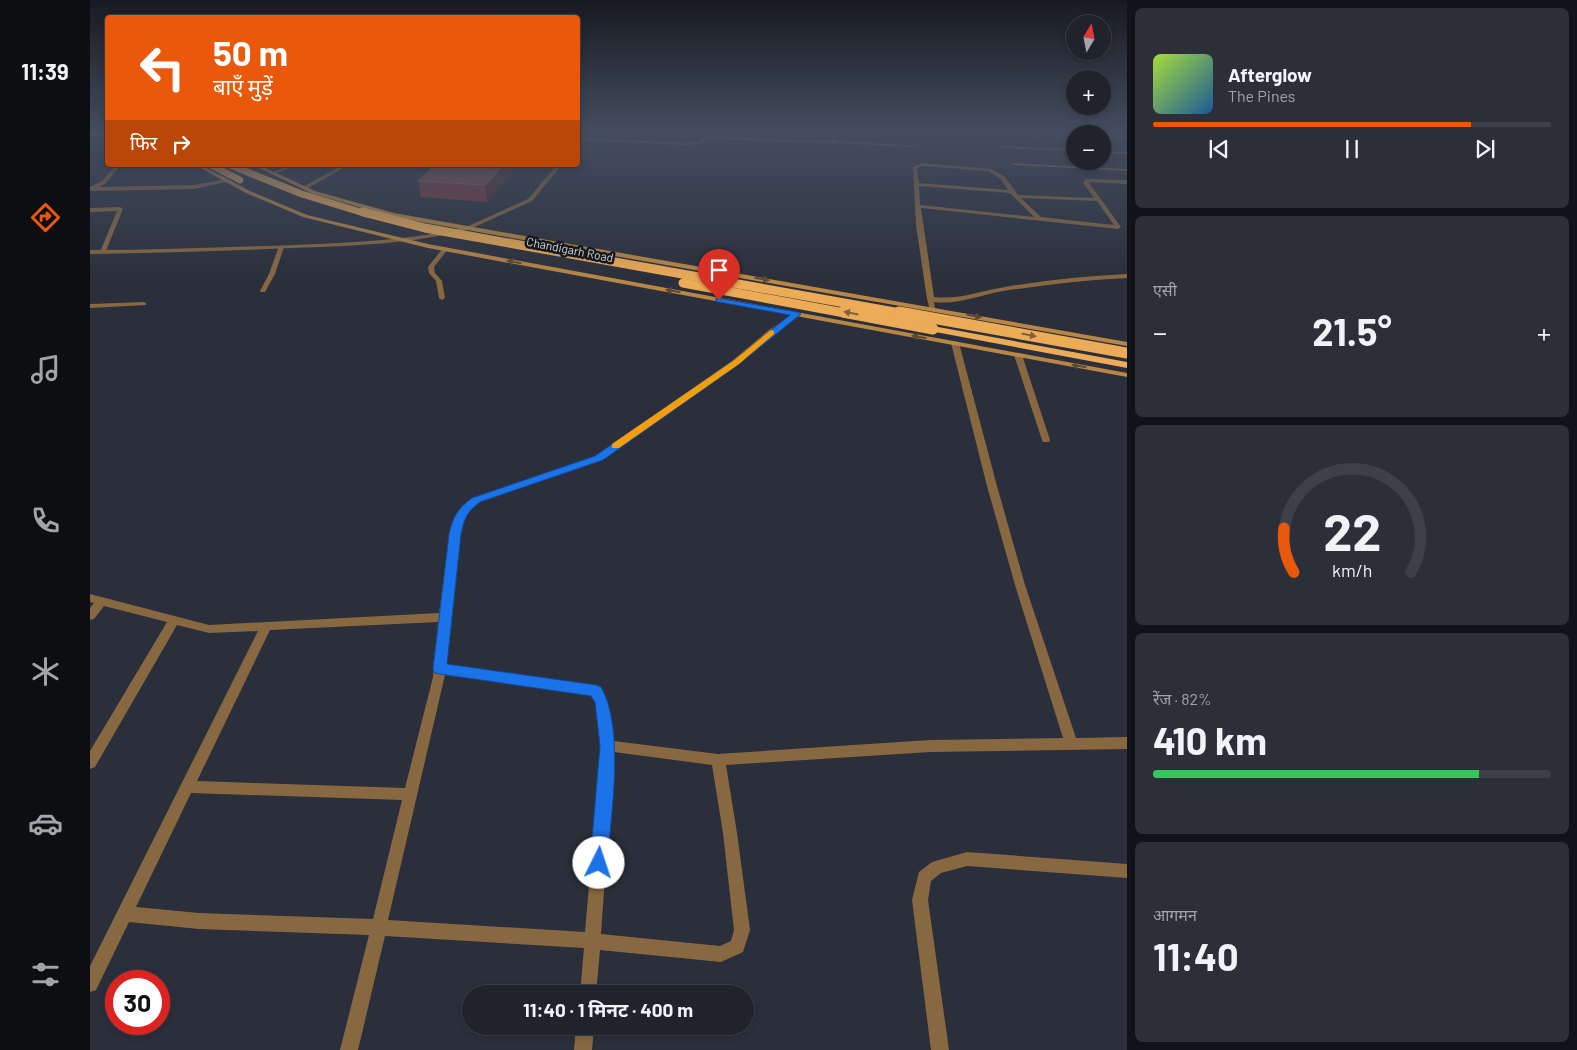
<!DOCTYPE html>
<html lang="hi">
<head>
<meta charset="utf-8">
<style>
  :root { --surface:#20232c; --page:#2d2f38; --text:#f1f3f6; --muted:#a2a4a9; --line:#3d4048; --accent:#ea580c }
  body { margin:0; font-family:Barlow,"Noto Sans Devanagari",sans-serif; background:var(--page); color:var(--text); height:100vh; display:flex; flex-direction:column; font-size:19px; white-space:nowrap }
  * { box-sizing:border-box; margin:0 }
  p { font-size:16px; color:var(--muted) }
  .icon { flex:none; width:28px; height:28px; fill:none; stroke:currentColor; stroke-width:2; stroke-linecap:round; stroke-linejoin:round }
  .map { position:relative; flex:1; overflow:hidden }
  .sheet { display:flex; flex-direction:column; gap:8px; padding:8px; background:#121318; width:450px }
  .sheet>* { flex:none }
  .top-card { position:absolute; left:15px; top:15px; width:475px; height:152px; border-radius:5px; box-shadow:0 2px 8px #0003,0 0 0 1px var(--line); background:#ea580c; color:#fff; overflow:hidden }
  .needle { width:32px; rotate:10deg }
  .fabs { position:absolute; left:976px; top:15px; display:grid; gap:10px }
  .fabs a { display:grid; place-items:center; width:45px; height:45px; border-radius:50%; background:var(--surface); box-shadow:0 2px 8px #0003,0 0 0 1px var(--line); font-size:25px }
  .speed { position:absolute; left:15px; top:970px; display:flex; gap:10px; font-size:25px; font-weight:700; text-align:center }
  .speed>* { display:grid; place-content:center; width:65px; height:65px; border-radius:50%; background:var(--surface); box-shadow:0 2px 8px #0003,0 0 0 1px var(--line); line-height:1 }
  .speed .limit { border:8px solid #d22; background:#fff; color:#111 }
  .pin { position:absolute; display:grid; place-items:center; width:42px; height:42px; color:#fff; margin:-51px -21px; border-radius:50% 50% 50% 0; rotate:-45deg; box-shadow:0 0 5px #0007 }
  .pin .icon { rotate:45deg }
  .me { position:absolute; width:55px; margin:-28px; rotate:4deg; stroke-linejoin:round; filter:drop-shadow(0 0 4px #0008) }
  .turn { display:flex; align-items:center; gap:18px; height:105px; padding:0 25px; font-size:22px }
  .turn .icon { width:65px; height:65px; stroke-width:2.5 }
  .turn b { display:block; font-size:35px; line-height:42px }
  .then { display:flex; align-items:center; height:48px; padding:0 25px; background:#0003; gap:10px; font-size:19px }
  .big { font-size:38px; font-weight:700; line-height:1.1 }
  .sheet .tile { flex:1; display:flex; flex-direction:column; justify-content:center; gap:8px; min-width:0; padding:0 18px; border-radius:8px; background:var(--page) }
  .sheet .dial { align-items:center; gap:0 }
  .dial svg { height:130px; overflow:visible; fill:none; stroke:var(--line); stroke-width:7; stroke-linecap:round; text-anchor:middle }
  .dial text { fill:var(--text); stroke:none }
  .song { display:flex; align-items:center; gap:15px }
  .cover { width:60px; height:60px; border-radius:8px; background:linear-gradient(135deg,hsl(80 70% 55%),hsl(210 70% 35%)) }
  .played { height:5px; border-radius:2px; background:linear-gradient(90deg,var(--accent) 80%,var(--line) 80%) }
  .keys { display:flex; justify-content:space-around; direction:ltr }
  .heat { display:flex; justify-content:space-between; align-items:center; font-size:28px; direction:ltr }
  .charge { height:8px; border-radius:4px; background:linear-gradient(90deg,#34c759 82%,var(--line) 0) }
  .trip { position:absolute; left:372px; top:985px; width:292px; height:50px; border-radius:25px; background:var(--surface); box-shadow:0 2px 8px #0003,0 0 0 1px var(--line); font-weight:700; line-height:50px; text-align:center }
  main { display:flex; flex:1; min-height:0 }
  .tab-bar { display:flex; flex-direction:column; width:90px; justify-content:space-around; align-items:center; background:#0d0e12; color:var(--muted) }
  .tab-bar .icon { width:35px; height:35px }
  .tab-bar .current { color:var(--accent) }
  .tab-bar b { font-size:22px; color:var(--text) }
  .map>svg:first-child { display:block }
</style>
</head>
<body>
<main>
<nav class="tab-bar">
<b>11:39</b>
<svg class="icon current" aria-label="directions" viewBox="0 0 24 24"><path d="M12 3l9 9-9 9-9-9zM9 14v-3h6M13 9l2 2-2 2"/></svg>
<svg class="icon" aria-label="music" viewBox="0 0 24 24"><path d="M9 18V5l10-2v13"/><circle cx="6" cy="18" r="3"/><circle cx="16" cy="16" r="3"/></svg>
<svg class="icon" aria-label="phone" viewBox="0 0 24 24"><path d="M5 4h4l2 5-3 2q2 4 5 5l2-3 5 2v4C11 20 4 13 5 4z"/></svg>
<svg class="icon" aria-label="climate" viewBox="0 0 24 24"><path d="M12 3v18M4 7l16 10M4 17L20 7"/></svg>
<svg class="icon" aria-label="car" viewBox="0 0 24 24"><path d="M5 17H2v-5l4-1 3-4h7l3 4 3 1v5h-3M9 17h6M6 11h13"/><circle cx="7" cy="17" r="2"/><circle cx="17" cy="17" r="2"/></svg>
<svg class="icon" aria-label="filters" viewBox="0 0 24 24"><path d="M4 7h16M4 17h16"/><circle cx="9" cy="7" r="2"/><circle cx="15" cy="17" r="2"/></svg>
</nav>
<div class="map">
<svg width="1037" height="1050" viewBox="0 0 1037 1050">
  <rect width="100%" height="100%" fill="#2a2f3b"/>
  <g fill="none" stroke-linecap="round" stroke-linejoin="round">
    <g fill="#886841" fill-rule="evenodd">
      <path d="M702 133H707L705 134Z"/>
      <path d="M741 133H745V140L828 146 826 147C756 143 686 142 615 138L612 144 595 145 488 140V138L595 143 609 142 614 136 715 141 741 140Z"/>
      <path d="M943 133H947L950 139H946Z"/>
      <rect x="1003" y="133" width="4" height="1"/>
      <rect x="0" y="134" width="18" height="2"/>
      <path d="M1012 134 1037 136V138L1012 136Z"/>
      <path d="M910 146 985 149V151L908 148Z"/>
      <path d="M1012 151 1037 152V154L1012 153Z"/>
      <path d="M832 163 901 169 915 177 928 195 1004 198 993 183 996 179 1037 180V184L999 182V183L1031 227 1028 229 831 208 844 297C868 300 891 291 915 287 956 280 996 276 1037 274V278C995 280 954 285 913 291 890 295 868 305 844 302L845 309 840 310 837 299 826 225 823 167ZM833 166 898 171 911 179 918 190 829 183 827 168ZM829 186 920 193 944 217 830 205ZM931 198 1007 201 1024 225 951 217Z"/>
      <path d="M923 163 1037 169V171L921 165Z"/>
      <path d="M26 165H31L16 183 9 187 104 185 137 179 140 181 104 189 0 191V187L12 181Z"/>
      <path d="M202 165H209L184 174 180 173Z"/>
      <path d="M253 165H259L216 189 211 188Z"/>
      <path d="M467 165H472L442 201 380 229H376V227L438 199Z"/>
      <path d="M0 208 30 207 33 209 15 253 10 252 27 211 0 212Z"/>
      <path d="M189 246 194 247 185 274 175 292H171L170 291 179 274Z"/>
      <path d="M355 247 358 249 344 267 345 273 352 281 355 298 352 300 349 298 346 281 339 273 338 267 353 248Z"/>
      <path d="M54 302 56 303V305L0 308V304Z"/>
      <path d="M707 312 709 313V315L685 334 649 364 512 460 389 502 378 510 374 517 370 534 360 617 356 665 506 686 510 687 518 702 524 741 628 754 840 740 973 738 925 585 897 486 861 343 865 341 869 343 907 486 935 585 986 738 1037 737V749L840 752 636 765 647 833 660 930 653 952 631 962 510 950 506 994H490L494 948 295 936 268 1050H250L279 935 109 929 39 922 6 990 0 992V966L168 631 119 633 87 625 5 767 0 769V751L77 622 14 606 4 619 0 620V608L4 603 0 602V594L119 625 349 613 360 534 364 517 372 506 383 498 506 456 643 360 679 330ZM348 622 343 677 315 788 107 781 180 630ZM355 675 502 695 506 702 511 746 495 932 298 920ZM524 752 622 765 633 833 644 930 641 941 630 946 511 934ZM101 793 312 800 283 919 109 913 46 907Z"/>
      <path d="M925 353H928L932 355 960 440 959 442H953L952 440 924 355Z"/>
      <path d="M877 852 1037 864V878L877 866 851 873 841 881 838 900 859 1050H841L822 900 829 872 842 862Z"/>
      <path d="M486 1026H504L502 1050H484Z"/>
    </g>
    <path fill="#886841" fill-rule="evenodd" d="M378 226 381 228 380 229C322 244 262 246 202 248 135 251 67 253 0 254V250C68 250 137 247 205 245 263 242 321 241 378 226Z"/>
    <g fill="#b98745" fill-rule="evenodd">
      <path d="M105 165H111L160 191 217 215 338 244 1037 373V377L338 248 213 217 156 193Z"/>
      <path d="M163 165H169L225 191 304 213 1037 342V346L303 217 221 193Z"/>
    </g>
    <path fill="#ecab57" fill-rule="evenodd" d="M843 326 1037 362V368L840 331 838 329Z"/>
    <g stroke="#ecab57" stroke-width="7">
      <path d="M121 165 150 180"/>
      <path d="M140 165 212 194 277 214"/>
    </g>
    <g stroke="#ecab57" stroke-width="9">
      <path d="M273 212 335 228 816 314"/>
      <path d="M593 283 760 314"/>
    </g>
    <g stroke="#ecab57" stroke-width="11">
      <path d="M753 312 843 329"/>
      <path d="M809 312 1037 353"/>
    </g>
  </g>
  <path fill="#773a3b" d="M428 165 397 202 331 197 328 181Z"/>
  <path fill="#542f34" d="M413 165H428L397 202 395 185Z"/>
  <path fill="#804b4c" stroke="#8d6063" d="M346 165H413L395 185 328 181Z"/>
  <defs><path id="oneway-solid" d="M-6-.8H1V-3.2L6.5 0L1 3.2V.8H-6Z" transform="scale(1.25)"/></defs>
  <g fill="#5f492f">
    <use href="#oneway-solid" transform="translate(424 262) rotate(-170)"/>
    <use href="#oneway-solid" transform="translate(672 279) rotate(10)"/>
    <use href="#oneway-solid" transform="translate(583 291) rotate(-170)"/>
    <use href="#oneway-solid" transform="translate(884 316) rotate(10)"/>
    <use href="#oneway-solid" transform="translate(829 337) rotate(-170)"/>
    <use href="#oneway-solid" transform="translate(989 366) rotate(-170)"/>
  </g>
  <g fill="#80613a">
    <use href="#oneway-solid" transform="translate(761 313) rotate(-169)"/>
    <use href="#oneway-solid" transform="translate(939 335) rotate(11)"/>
  </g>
  <linearGradient id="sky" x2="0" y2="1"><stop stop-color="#171a20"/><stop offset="0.47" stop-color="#444d60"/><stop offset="1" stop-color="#444d60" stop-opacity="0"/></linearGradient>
  <rect width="1037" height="280" fill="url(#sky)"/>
  <path fill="#1a73e8" stroke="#114b97" d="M626 298 707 312 711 314 649 364 513 460 390 502C376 513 375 517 371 534L357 664 506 685 511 687C535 729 521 815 517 863L515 869 509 872 503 869 500 863 510 746 505 702 501 696 350 674 345 673 343 669 359 534C363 517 368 508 382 498L505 456 643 361 700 315 629 302H626Z"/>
  <path fill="#f59e0b" d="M681 330 684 331V334L649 364 529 448H522V444L643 361Z"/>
  <g text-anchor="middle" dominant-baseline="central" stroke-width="5" stroke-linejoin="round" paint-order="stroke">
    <g font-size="12" fill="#d0d3db" stroke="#15171d">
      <text transform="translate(480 249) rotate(11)">Chandigarh Road</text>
    </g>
  </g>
</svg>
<div class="fabs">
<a><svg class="needle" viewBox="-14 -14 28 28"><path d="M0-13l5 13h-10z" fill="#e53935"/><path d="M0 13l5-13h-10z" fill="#a2a4a9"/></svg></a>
<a>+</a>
<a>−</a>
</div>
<div class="speed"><div class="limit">30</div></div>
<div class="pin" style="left:629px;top:300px;background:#d93025"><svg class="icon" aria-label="arrive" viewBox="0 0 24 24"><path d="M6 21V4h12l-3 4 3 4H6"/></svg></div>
<svg class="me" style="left:509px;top:863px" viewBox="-20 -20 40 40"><circle r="19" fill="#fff"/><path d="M0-13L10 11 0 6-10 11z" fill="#1a73e8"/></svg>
<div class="trip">11:40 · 1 मिनट · 400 m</div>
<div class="top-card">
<div class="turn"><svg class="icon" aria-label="left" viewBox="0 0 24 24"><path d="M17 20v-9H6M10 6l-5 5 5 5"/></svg><div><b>50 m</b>बाएँ मुड़ें</div></div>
<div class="then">फिर<svg class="icon" aria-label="right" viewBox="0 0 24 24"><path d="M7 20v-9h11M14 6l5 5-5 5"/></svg></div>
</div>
</div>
<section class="sheet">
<div class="tile">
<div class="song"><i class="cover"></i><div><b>Afterglow</b><p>The Pines</p></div></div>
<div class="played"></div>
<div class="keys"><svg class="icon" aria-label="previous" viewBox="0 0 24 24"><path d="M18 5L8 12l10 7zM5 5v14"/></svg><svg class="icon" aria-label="pause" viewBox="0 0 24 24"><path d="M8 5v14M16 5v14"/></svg><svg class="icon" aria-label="next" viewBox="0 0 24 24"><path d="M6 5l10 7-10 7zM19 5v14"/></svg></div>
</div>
<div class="tile"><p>एसी</p>
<div class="heat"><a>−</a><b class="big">21.5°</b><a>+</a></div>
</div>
<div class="tile dial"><svg viewBox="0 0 100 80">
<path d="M14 69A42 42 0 1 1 86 69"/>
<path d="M14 69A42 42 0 0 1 8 42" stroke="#ea580c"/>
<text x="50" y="56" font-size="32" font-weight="700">22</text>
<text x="50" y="72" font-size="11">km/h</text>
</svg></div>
<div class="tile"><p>रेंज · 82%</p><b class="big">410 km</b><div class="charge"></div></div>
<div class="tile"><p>आगमन</p><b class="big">11:40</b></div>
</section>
</main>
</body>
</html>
